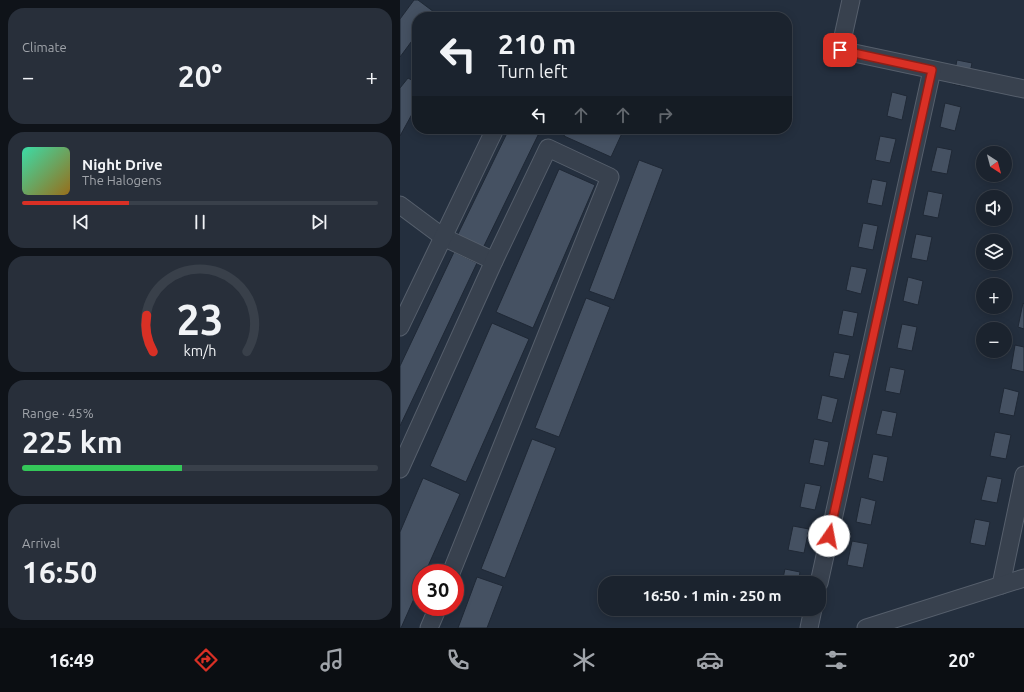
<!DOCTYPE html>
<html lang="en">
<head>
<meta charset="utf-8">
<style>
  :root { --surface:#1b232e; --page:#282f3a; --text:#f1f3f6; --muted:#a0a4aa; --line:#39404a; --accent:#d93025 }
  body { margin:0; font-family:Ubuntu,sans-serif; background:var(--page); color:var(--text); height:100vh; display:flex; flex-direction:column; font-size:15px; white-space:nowrap }
  * { box-sizing:border-box; margin:0 }
  p { font-size:13px; color:var(--muted) }
  .icon { flex:none; width:22px; height:22px; fill:none; stroke:currentColor; stroke-width:2; stroke-linecap:round; stroke-linejoin:round }
  .map { position:relative; flex:1; overflow:hidden }
  .side { display:flex; flex-direction:column; gap:8px; padding:8px; background:#0f1319; width:400px }
  .side>* { flex:none }
  .top-card { position:absolute; left:12px; top:12px; width:380px; height:122px; border-radius:16px; box-shadow:0 2px 10px #0003,0 0 0 1px var(--line); background:#1b232e; color:var(--text); overflow:hidden }
  .needle { width:26px; rotate:144deg }
  .fabs { position:absolute; left:576px; top:146px; display:grid; gap:8px }
  .fabs a { display:grid; place-items:center; width:36px; height:36px; border-radius:50%; background:var(--surface); box-shadow:0 2px 10px #0003,0 0 0 1px var(--line); font-size:20px }
  .speed { position:absolute; left:12px; top:564px; display:flex; gap:8px; font-size:20px; font-weight:700; text-align:center }
  .speed>* { display:grid; place-content:center; width:52px; height:52px; border-radius:50%; background:var(--surface); box-shadow:0 2px 10px #0003,0 0 0 1px var(--line); line-height:1 }
  .speed .limit { border:6px solid #d22; background:#fff; color:#111 }
  .pin { position:absolute; display:grid; place-items:center; width:34px; height:34px; color:#fff; margin:-17px; border-radius:8px; box-shadow:0 2px 6px #0006 }
  .me { position:absolute; width:44px; margin:-22px; rotate:12deg; stroke-linejoin:round; filter:drop-shadow(0 0 3px #0008) }
  .turn { display:flex; align-items:center; gap:14px; height:84px; padding:0 20px; font-size:18px }
  .turn .icon { width:52px; height:52px; stroke-width:2.5 }
  .turn b { display:block; font-size:28px; line-height:34px }
  .lanes { display:flex; align-items:center; height:38px; padding:0 20px; background:#0003; justify-content:center; gap:20px; direction:ltr }
  .lanes .off { opacity:.35 }
  .big { font-size:30px; font-weight:600; line-height:1.1 }
  .side .tile { flex:1; display:flex; flex-direction:column; justify-content:center; gap:6px; min-width:0; padding:0 14px; border-radius:16px; background:var(--page) }
  .side .dial { align-items:center; gap:0 }
  .dial svg { height:104px; overflow:visible; fill:none; stroke:var(--line); stroke-width:7; stroke-linecap:round; text-anchor:middle }
  .dial text { fill:var(--text); stroke:none }
  .song { display:flex; align-items:center; gap:12px }
  .cover { width:48px; height:48px; border-radius:6px; background:linear-gradient(135deg,hsl(160 70% 55%),hsl(40 70% 35%)) }
  .played { height:4px; border-radius:2px; background:linear-gradient(90deg,var(--accent) 30%,var(--line) 30%) }
  .keys { display:flex; justify-content:space-around; direction:ltr }
  .heat { display:flex; justify-content:space-between; align-items:center; font-size:22px; direction:ltr }
  .charge { height:6px; border-radius:3px; background:linear-gradient(90deg,#34c759 45%,var(--line) 0) }
  .trip { position:absolute; left:198px; top:576px; width:228px; height:40px; border-radius:16px; background:var(--surface); box-shadow:0 2px 10px #0003,0 0 0 1px var(--line); font-weight:600; line-height:40px; text-align:center }
  .tab-bar { display:flex; height:64px; justify-content:space-around; align-items:center; background:#0b0e12; color:var(--muted) }
  .tab-bar .icon { width:28px; height:28px }
  .tab-bar .current { color:var(--accent) }
  .tab-bar b { font-size:18px; color:var(--text) }
  main { display:flex; flex:1; min-height:0 }
  .map>svg:first-child { display:block }
</style>
</head>
<body>
<main>
<section class="side">
<div class="tile"><p>Climate</p>
<div class="heat"><a>−</a><b class="big">20°</b><a>+</a></div>
</div>
<div class="tile">
<div class="song"><i class="cover"></i><div><b>Night Drive</b><p>The Halogens</p></div></div>
<div class="played"></div>
<div class="keys"><svg class="icon" aria-label="previous" viewBox="0 0 24 24"><path d="M18 5L8 12l10 7zM5 5v14"/></svg><svg class="icon" aria-label="pause" viewBox="0 0 24 24"><path d="M8 5v14M16 5v14"/></svg><svg class="icon" aria-label="next" viewBox="0 0 24 24"><path d="M6 5l10 7-10 7zM19 5v14"/></svg></div>
</div>
<div class="tile dial"><svg viewBox="0 0 100 80">
<path d="M14 69A42 42 0 1 1 86 69"/>
<path d="M14 69A42 42 0 0 1 9 41" stroke="#d93025"/>
<text x="50" y="56" font-size="32" font-weight="700">23</text>
<text x="50" y="72" font-size="11">km/h</text>
</svg></div>
<div class="tile"><p>Range · 45%</p><b class="big">225 km</b><div class="charge"></div></div>
<div class="tile"><p>Arrival</p><b class="big">16:50</b></div>
</section>
<div class="map">
<svg width="624" height="628" viewBox="0 0 624 628">
  <rect width="100%" height="100%" fill="#242f3e"/>
  <g fill="#455162" stroke="#1f2835">
    <path d="M14 0H18L34 12 30 17H17V34L0 57V19Z"/>
    <path d="M557 60 572 63 567 87 552 84Z"/>
    <path d="M8 78 17 83V105L0 136V88Z"/>
    <path d="M492 92 507 96 502 120 487 116Z"/>
    <path d="M545 103 561 107 555 131 540 127Z"/>
    <path d="M109 129H141L83 248 57 236Z"/>
    <path d="M167 129H217L223 131 211 157 164 136Z"/>
    <path d="M480 136 496 139 490 163 475 160Z"/>
    <path d="M537 147 552 150 547 174 531 171Z"/>
    <path d="M239 160 263 169 214 300 189 291Z"/>
    <path d="M159 169 195 185 133 328 96 312Z"/>
    <path d="M472 179 487 182 482 206 467 203Z"/>
    <path d="M528 191 543 194 538 218 523 215Z"/>
    <path d="M463 223 478 226 473 250 458 247Z"/>
    <path d="M516 234 532 237 527 261 511 258Z"/>
    <path d="M54 252 77 263 0 426V366Z"/>
    <path d="M451 266 467 269 461 294 446 290Z"/>
    <path d="M508 277 523 281 518 305 503 301Z"/>
    <path d="M186 298 210 307 159 437 135 428Z"/>
    <path d="M623 303 624 304V329L618 327Z"/>
    <path d="M443 310 458 313 453 337 438 334Z"/>
    <path d="M92 323 129 339 66 482 30 466Z"/>
    <path d="M502 324 517 327 512 351 497 348Z"/>
    <path d="M615 345 624 347V372L611 369Z"/>
    <path d="M434 352 450 355 444 379 429 376Z"/>
    <path d="M490 367 505 370 500 394 485 391Z"/>
    <path d="M604 388 619 392 614 416 599 413Z"/>
    <path d="M422 395 438 399 432 423 417 419Z"/>
    <path d="M482 410 497 413 492 437 476 434Z"/>
    <path d="M595 432 611 435 606 459 590 456Z"/>
    <path d="M132 439 156 448 105 578 81 569Z"/>
    <path d="M414 439 429 442 424 466 409 463Z"/>
    <path d="M473 454 488 457 483 482 468 478Z"/>
    <path d="M587 476 602 479 597 503 581 500Z"/>
    <path d="M23 478 60 494 25 573H21V583L1 628H0V532Z"/>
    <path d="M405 483 421 486 415 510 400 507Z"/>
    <path d="M461 497 476 501 471 525 456 522Z"/>
    <path d="M575 519 590 522 585 546 570 543Z"/>
    <path d="M393 526 409 529 404 553 388 550Z"/>
    <path d="M452 541 468 544 463 568 447 565Z"/>
    <path d="M385 569 400 572 398 583H382Z"/>
    <path d="M77 577 103 586 87 628H58Z"/>
  </g>
  <g fill="none" stroke-linecap="round" stroke-linejoin="round">
    <defs>
      <g id="minor">
        <path d="M451 0 440 50 624 89"/>
        <path d="M0 205 43 237 94 261"/>
        <path d="M0 327 95 129"/>
        <path d="M0 469 94 261 148 148 210 177 51 573"/>
        <path d="M419 583 532 70"/>
        <path d="M601 585 624 475"/>
        <path d="M29 628 38 607"/>
        <path d="M409 628 413 609"/>
        <path d="M466 628 624 578"/>
      </g>
    </defs>
    <use href="#minor" stroke="#565f6c" stroke-width="19"/>
    <use href="#minor" stroke="#38414e" stroke-width="17"/>
  </g>
  <g fill="none" stroke-linecap="round" stroke-linejoin="round">
    <defs>
      <path id="route" d="M429 536 532 70 440 50"/>
    </defs>
    <use href="#route" stroke="#8d1f18" stroke-width="10"/>
    <use href="#route" stroke="#d93025" stroke-width="7"/>
  </g>
</svg>
<div class="fabs">
<a><svg class="needle" viewBox="-14 -14 28 28"><path d="M0-13l5 13h-10z" fill="#e53935"/><path d="M0 13l5-13h-10z" fill="#a0a4aa"/></svg></a>
<a><svg class="icon" aria-label="sound" viewBox="0 0 24 24"><path d="M4 9h4l5-4v14l-5-4H4zM17 9q2 3 0 6"/></svg></a>
<a><svg class="icon" aria-label="layers" viewBox="0 0 24 24"><path d="M12 4l9 5-9 5-9-5zM3 14l9 5 9-5"/></svg></a>
<a>+</a>
<a>−</a>
</div>
<div class="speed"><div class="limit">30</div></div>
<div class="pin" style="left:440px;top:50px;background:#d93025"><svg class="icon" aria-label="arrive" viewBox="0 0 24 24"><path d="M6 21V4h12l-3 4 3 4H6"/></svg></div>
<svg class="me" style="left:429px;top:536px" viewBox="-20 -20 40 40"><circle r="19" fill="#fff"/><path d="M0-13L10 11 0 6-10 11z" fill="#d93025"/></svg>
<div class="trip">16:50 · 1 min · 250 m</div>
<div class="top-card">
<div class="turn"><svg class="icon" aria-label="left" viewBox="0 0 24 24"><path d="M17 20v-9H6M10 6l-5 5 5 5"/></svg><div><b>210 m</b>Turn left</div></div>
<div class="lanes"><svg class="icon" aria-label="left" viewBox="0 0 24 24"><path d="M17 20v-9H6M10 6l-5 5 5 5"/></svg><svg class="icon off" aria-label="ahead" viewBox="0 0 24 24"><path d="M12 20V5M6 11l6-6 6 6"/></svg><svg class="icon off" aria-label="ahead" viewBox="0 0 24 24"><path d="M12 20V5M6 11l6-6 6 6"/></svg><svg class="icon off" aria-label="right" viewBox="0 0 24 24"><path d="M7 20v-9h11M14 6l5 5-5 5"/></svg></div>
</div>
</div>
</main>
<nav class="tab-bar">
<b>16:49</b>
<svg class="icon current" aria-label="directions" viewBox="0 0 24 24"><path d="M12 3l9 9-9 9-9-9zM9 14v-3h6M13 9l2 2-2 2"/></svg>
<svg class="icon" aria-label="music" viewBox="0 0 24 24"><path d="M9 18V5l10-2v13"/><circle cx="6" cy="18" r="3"/><circle cx="16" cy="16" r="3"/></svg>
<svg class="icon" aria-label="phone" viewBox="0 0 24 24"><path d="M5 4h4l2 5-3 2q2 4 5 5l2-3 5 2v4C11 20 4 13 5 4z"/></svg>
<svg class="icon" aria-label="climate" viewBox="0 0 24 24"><path d="M12 3v18M4 7l16 10M4 17L20 7"/></svg>
<svg class="icon" aria-label="car" viewBox="0 0 24 24"><path d="M5 17H2v-5l4-1 3-4h7l3 4 3 1v5h-3M9 17h6M6 11h13"/><circle cx="7" cy="17" r="2"/><circle cx="17" cy="17" r="2"/></svg>
<svg class="icon" aria-label="filters" viewBox="0 0 24 24"><path d="M4 7h16M4 17h16"/><circle cx="9" cy="7" r="2"/><circle cx="15" cy="17" r="2"/></svg>
<b>20°</b>
</nav>
</body>
</html>
